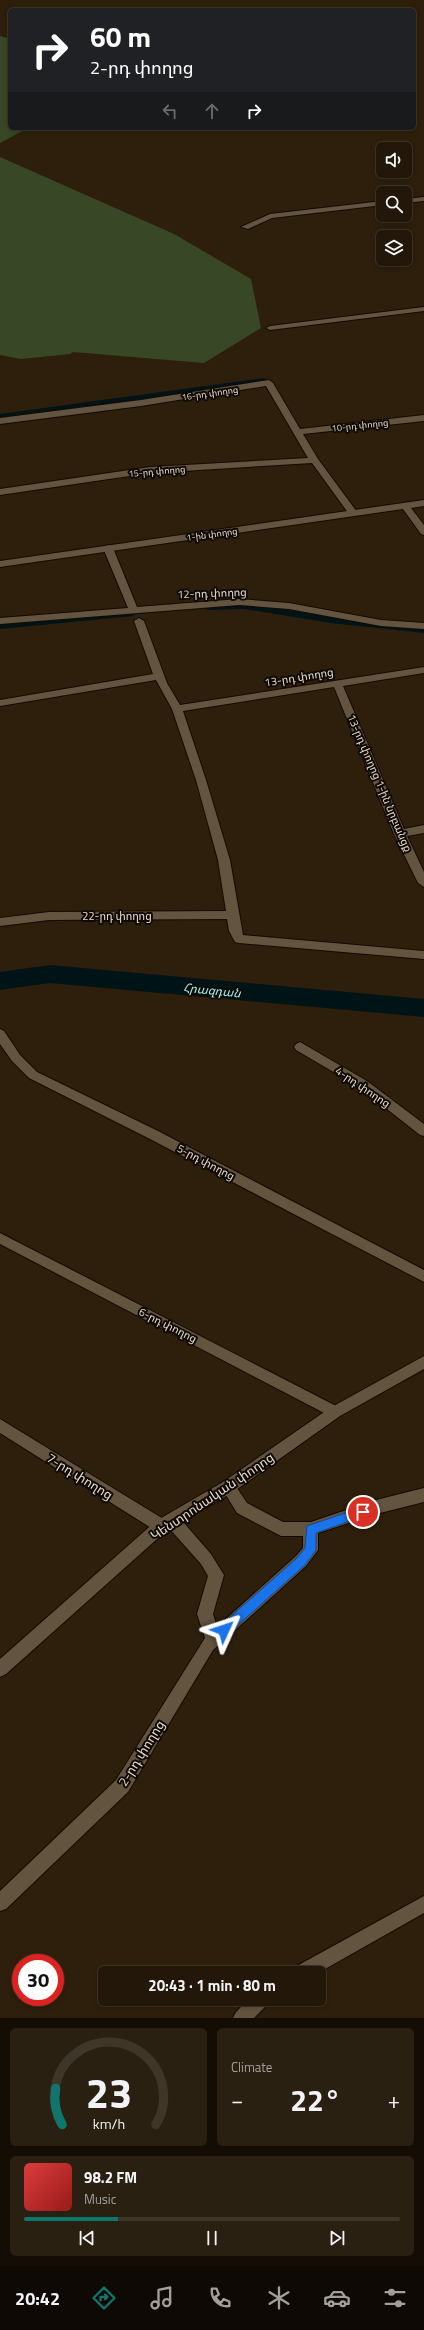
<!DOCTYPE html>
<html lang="en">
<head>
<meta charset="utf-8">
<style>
  :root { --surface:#221709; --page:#2a2012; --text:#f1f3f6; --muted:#a29f9c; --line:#3f362a; --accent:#0f766e }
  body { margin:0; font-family:"Titillium Web","Noto Sans Armenian",sans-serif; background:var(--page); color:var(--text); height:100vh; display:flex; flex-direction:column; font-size:15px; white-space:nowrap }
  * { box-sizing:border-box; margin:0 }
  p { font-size:13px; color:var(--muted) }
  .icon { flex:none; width:22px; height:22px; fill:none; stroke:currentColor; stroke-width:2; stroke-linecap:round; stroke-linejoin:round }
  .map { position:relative; height:2018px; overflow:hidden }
  .sheet { display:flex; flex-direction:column; gap:10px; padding:10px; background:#130d05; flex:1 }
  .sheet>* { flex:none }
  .hud { position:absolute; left:8px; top:8px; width:408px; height:122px; border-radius:6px; box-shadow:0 2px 6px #0003,0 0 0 1px var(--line); background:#202124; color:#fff; overflow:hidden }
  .controls { position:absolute; left:376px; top:142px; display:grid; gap:8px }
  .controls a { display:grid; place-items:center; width:36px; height:36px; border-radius:6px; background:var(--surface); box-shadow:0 2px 6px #0003,0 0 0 1px var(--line); font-size:20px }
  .speed { position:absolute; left:12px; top:1954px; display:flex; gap:8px; font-size:20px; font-weight:700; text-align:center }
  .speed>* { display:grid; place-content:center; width:52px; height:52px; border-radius:50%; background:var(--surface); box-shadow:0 2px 6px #0003,0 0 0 1px var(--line); line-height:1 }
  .speed .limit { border:6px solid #d22; background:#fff; color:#111 }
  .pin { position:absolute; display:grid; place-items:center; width:34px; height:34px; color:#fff; margin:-17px; border:2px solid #fff; border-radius:50%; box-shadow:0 1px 4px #0007 }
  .me { position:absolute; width:44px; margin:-22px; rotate:48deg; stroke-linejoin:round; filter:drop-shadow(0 0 3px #0008) }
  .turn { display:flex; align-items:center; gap:14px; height:84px; padding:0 16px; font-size:18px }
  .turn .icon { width:52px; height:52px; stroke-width:2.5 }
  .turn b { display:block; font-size:28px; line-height:34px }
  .lanes { display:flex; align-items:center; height:38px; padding:0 16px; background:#0003; justify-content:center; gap:20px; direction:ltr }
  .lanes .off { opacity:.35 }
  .big { font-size:30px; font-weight:700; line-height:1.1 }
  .sheet .widget { flex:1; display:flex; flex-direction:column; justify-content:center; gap:6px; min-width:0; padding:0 14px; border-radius:6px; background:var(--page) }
  .sheet .dial { align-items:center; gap:0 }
  .dial svg { height:104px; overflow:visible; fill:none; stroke:var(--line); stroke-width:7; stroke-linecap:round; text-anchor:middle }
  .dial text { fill:var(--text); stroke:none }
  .song { display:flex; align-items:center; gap:12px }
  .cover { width:48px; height:48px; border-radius:6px; background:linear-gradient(135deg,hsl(0 70% 55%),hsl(0 70% 35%)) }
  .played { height:4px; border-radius:2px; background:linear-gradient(90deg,var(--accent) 25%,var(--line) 25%) }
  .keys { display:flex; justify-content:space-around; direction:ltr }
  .heat { display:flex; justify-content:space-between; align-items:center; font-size:22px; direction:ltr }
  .sheet .tiles { flex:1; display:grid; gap:10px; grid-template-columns:1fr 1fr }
  .widget:last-child { grid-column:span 2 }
  .trip { position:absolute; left:98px; top:1966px; width:228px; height:40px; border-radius:6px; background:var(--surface); box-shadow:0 2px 6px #0003,0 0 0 1px var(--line); font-weight:700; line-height:40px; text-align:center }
  .dock { display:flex; height:64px; justify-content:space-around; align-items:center; background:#0e0904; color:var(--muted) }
  .dock .icon { width:28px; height:28px }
  .dock .current { color:var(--accent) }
  .dock b { font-size:18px; color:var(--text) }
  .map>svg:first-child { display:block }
</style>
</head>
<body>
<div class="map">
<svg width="424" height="2018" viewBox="0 0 424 2018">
  <rect width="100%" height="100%" fill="#2d1f0c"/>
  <g fill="#384827">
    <path d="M0 36 10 39V128H28L0 143Z"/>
    <path d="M0 157 174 234 251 279 261 328 204 363 73 352 70 354 21 359 0 355Z"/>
  </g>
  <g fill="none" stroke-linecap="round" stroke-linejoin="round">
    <g fill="#001417" fill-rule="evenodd">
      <path d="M264 378 269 381 268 383 0 420V414Z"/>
      <path d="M244 603 331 617 424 625V633L331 623 244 609 208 610 202 607 208 604Z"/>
      <path d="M129 611 133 612 135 614 133 616 0 629V621Z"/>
    </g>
    <path fill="#001417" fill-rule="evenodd" d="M50 965 424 999V1017L50 983 0 990V972Z"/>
    <defs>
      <g id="street">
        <path d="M424 197V201L405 203V199Z"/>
        <path d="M383 201V205L272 218 248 229 241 227 270 214Z"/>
        <path d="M424 307V311L270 330 266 328 270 326Z"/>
        <path d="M269 380 273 383 300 429 424 415V421L303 434 318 459 357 512 352 515 349 514 312 463 150 473 0 495V489L150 467 308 458 266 386 141 406 0 424V418L141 400Z"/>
        <path d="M108 545 113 548 137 607 239 599 289 603 381 620 424 623V629L381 626 289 609 239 605 0 624V618L128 608 103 548Z"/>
        <path d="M139 618 144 621 167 683 180 705 424 667V673L343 686 404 829 424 825V833L407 836 424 872V887L418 883 394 834 334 687 183 711 206 780 230 860 243 935 424 951V959L239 943 235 942 229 931 227 919 49 920 0 926V918L49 912 226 911 218 860 196 780 172 709 156 680 0 706V700L153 674 134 621Z"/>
        <path d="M0 1029 4 1031 20 1055 37 1072 158 1131 424 1270V1282L150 1139 29 1078 12 1061 0 1044Z"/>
        <path d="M300 1042 367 1081 424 1124V1136L420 1135 359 1087 296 1050 294 1047 296 1044Z"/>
        <path d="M0 1233 340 1408 342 1412 340 1416 335 1418 330 1416 0 1244Z"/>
        <path d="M0 1419 165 1520 167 1515 172 1513 177 1515 211 1554 224 1575 213 1614 217 1627 296 1556 303 1548V1536H281L237 1513 221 1487 223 1482 228 1480 233 1482 247 1503 283 1522H311L376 1500 424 1488V1502L376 1514 318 1533V1550L306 1566 213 1650 128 1792 6 1909 0 1911V1891L116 1780 205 1638 197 1614 208 1576 201 1564 168 1527 166 1531 161 1533 156 1531 0 1433Z"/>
      </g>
      <g id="secondary">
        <path d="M424 500V506L411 508 424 525V535L421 534 403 509 0 567V561Z"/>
        <path d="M424 1356V1369L340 1416 233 1492 166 1531 6 1674 0 1677V1659L156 1521 223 1482 330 1408Z"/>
        <path d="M424 1896V1913L318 1973H292L295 1967Z"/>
        <path d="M249 1999H270L267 2005 254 2018H233L236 2012Z"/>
      </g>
    </defs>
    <use href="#street" stroke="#140900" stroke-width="2"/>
    <use href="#secondary" stroke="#140900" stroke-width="2"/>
    <use href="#street" fill="#63543f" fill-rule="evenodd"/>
    <use href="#secondary" fill="#63543f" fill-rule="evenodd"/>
  </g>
  <path fill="#1a73e8" stroke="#114b97" d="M363 1507 369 1512 367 1515 316 1533V1550L305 1565 228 1634 224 1636 220 1634 218 1630 220 1626 297 1558 305 1548 307 1526Z"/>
  <g text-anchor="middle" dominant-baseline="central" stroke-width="4" stroke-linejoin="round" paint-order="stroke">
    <g font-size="9" fill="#e3dace" stroke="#100a04">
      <text transform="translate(210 393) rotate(-8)">16-րդ փողոց</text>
      <text transform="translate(360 425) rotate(-6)">10-րդ փողոց</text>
      <text transform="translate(157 471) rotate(-5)">15-րդ փողոց</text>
      <text transform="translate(212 534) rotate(-8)">1-ին փողոց</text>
    </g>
    <g font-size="11" fill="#e3dace" stroke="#100a04">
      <text transform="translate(212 593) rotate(-2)">12-րդ փողոց</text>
      <text transform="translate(299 677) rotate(-9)">13-րդ փողոց</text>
      <text transform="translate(380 783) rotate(67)">13-րդ փողոց 1-ին նրբանցք</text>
      <text x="117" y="916">22-րդ փողոց</text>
      <text transform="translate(363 1087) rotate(34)">4-րդ փողոց</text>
      <text transform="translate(206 1162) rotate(28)">5-րդ փողոց</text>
      <text transform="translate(168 1325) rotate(27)">6-րդ փողոց</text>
    </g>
    <g font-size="12" font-style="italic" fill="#98f5fd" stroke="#100a04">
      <text transform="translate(212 990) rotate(6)">Հրազդան</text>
    </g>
    <g font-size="13" fill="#e3dace" stroke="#100a04">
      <text transform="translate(80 1476) rotate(32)">7-րդ փողոց</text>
      <text transform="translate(212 1496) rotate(-34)">Կենտրոնական փողոց</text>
      <text transform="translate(141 1753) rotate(-58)">2-րդ փողոց</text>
    </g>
  </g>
</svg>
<div class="controls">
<a><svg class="icon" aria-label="sound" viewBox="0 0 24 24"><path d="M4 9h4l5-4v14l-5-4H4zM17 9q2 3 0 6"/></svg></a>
<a><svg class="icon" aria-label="search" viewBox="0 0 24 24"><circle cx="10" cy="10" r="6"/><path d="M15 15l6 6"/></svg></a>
<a><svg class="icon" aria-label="layers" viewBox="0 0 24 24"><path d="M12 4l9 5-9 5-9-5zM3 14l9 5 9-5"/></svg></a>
</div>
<div class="speed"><div class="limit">30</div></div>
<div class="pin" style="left:363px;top:1512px;background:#d93025"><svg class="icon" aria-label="arrive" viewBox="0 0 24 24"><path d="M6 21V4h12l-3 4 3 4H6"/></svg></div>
<svg class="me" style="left:224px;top:1630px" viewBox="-20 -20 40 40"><path d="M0-17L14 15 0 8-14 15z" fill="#1a73e8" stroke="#fff" stroke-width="4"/></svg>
<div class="trip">20:43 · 1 min · 80 m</div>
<div class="hud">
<div class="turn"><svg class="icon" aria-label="right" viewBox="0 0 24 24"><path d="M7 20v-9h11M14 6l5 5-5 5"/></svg><div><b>60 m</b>2-րդ փողոց</div></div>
<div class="lanes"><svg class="icon off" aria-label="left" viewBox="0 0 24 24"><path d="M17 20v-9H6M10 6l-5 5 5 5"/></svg><svg class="icon off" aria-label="ahead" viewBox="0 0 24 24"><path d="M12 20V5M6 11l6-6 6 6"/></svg><svg class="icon" aria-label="right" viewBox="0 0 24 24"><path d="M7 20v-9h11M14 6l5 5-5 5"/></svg></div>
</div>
</div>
<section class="sheet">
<div class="tiles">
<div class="widget dial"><svg viewBox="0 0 100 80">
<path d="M14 69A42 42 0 1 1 86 69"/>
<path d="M14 69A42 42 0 0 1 9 41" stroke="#0f766e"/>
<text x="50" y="56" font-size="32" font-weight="700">23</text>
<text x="50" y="72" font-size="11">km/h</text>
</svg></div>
<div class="widget"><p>Climate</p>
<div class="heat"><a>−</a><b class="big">22°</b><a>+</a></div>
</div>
<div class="widget">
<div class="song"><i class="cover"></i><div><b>98.2 FM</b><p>Music</p></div></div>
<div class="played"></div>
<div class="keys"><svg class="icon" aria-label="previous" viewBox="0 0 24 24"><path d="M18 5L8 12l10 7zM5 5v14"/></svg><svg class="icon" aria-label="pause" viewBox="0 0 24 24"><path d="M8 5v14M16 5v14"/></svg><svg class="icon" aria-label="next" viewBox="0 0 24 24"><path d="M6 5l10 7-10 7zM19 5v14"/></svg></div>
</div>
</div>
</section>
<nav class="dock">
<b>20:42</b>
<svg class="icon current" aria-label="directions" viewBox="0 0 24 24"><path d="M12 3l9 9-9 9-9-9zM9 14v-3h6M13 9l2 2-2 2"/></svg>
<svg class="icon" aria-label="music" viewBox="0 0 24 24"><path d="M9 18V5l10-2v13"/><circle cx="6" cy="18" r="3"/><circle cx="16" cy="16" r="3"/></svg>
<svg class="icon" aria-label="phone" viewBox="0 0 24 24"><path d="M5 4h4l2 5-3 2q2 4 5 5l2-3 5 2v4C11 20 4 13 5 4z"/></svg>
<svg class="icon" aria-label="climate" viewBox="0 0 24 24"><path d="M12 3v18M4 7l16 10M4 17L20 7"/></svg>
<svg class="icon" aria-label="car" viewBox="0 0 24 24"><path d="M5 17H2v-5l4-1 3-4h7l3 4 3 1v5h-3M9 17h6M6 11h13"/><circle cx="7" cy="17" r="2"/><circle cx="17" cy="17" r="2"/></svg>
<svg class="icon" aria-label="filters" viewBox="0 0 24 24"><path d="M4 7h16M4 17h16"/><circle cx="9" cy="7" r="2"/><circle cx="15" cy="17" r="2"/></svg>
</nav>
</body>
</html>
